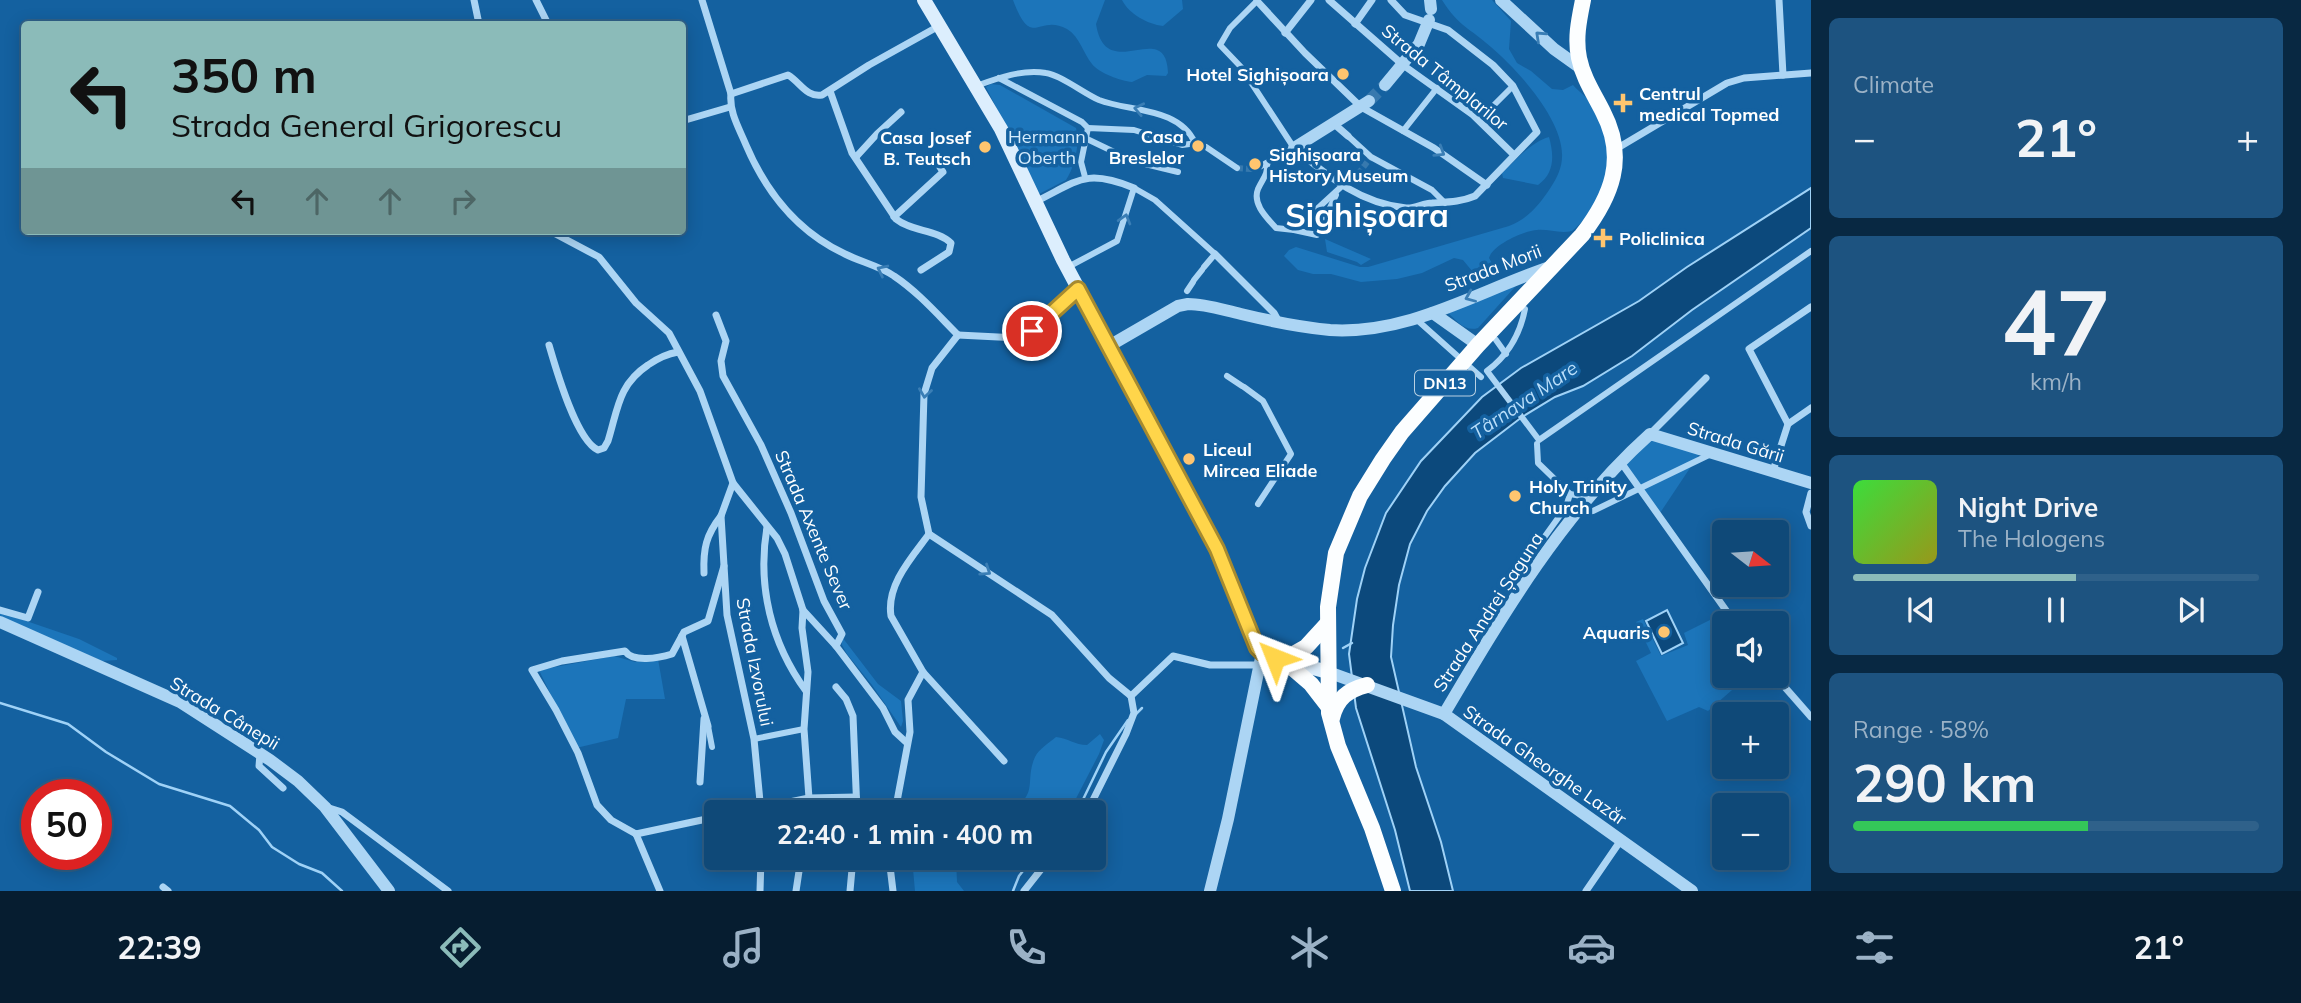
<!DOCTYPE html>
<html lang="en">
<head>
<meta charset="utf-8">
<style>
  :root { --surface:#0f4978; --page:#1d5380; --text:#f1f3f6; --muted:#9bb2c6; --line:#2f618a; --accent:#8bbbb9 }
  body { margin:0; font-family:Mulish,sans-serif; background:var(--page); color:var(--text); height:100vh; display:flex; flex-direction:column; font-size:26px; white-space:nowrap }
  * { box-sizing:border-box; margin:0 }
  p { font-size:23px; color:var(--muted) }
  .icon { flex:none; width:38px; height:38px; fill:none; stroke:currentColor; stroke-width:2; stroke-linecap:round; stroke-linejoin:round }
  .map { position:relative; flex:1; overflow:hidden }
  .drawer { display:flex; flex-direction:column; gap:18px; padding:18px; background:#082842; width:490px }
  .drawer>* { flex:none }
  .hud { position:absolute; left:21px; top:21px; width:665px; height:214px; border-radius:7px; box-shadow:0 4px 18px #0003,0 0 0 2px var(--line); background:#8bbbb9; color:#111; overflow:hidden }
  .needle { width:46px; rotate:107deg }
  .fabs { position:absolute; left:1712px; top:520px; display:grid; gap:14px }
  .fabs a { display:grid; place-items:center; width:77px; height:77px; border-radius:7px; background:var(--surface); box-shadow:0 4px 18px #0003,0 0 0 2px var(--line); font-size:35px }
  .speed { position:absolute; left:21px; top:779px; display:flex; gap:14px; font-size:35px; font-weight:700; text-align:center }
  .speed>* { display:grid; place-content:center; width:91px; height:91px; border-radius:50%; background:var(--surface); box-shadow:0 4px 18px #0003,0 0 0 2px var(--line); line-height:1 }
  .speed .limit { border:10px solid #d22; background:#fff; color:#111 }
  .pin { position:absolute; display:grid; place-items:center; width:60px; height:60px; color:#fff; margin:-30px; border:4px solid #fff; border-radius:50%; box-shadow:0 2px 7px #0007 }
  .me { position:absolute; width:77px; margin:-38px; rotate:315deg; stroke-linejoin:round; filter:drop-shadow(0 0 5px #0008) }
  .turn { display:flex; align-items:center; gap:24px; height:147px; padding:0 35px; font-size:32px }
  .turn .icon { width:91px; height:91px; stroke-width:2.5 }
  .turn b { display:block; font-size:49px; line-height:60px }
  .lanes { display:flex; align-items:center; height:66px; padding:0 35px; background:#0003; justify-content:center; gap:35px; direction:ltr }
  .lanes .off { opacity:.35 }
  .big { font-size:52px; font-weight:700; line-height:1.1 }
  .drawer .card { flex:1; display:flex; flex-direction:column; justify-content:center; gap:10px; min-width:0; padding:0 24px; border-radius:10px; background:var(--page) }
  .drawer .dial { align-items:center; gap:0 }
  .dial b { font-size:91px; line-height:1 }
  .song { display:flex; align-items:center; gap:21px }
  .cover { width:84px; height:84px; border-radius:10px; background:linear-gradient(135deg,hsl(120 70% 55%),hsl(60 70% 35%)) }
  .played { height:7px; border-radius:4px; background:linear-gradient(90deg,var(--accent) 55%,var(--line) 55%) }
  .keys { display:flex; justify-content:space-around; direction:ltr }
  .heat { display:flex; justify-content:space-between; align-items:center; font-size:38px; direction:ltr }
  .charge { height:10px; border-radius:5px; background:linear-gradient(90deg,#34c759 58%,var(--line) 0) }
  .trip { position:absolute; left:704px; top:800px; width:402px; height:70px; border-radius:7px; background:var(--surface); box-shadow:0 4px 18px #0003,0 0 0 2px var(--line); font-weight:700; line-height:70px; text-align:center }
  .tabs { display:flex; height:112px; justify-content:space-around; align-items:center; background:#061d30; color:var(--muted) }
  .tabs .icon { width:49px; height:49px }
  .tabs .current { color:var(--accent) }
  .tabs b { font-size:32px; color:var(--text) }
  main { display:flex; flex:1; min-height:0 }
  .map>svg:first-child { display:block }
</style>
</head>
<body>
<main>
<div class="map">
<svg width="1811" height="891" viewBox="0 0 1811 891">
  <rect width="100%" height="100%" fill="#1461a0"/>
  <g fill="#1c75ba">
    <path d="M1013 0H1105L1096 24C1106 86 1166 16 1168 73L1166 76 1147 75 1132 82C1121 81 1099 73 1092 64 1083 53 1080 37 1067 29 1038 13 1032 51 1013 0Z"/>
    <path d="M1122 0H1182L1183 9 1163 26C1147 24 1129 14 1122 0Z"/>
    <path d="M1442 0H1492L1511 21 1509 49 1517 63 1531 71 1552 89 1563 90 1573 85C1579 92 1591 100 1595 108 1617 151 1610 201 1572 231 1560 234 1549 229 1537 230 1523 231 1493 245 1489 258L1497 272V276L1493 278 1477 277 1463 260 1454 258 1422 273 1397 279 1361 282 1331 274H1313L1298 270 1284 256 1289 250 1296 247 1360 267H1368L1509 226C1528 219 1540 204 1551 187 1557 178 1562 167 1562 157 1564 121 1518 70 1491 47 1470 28 1459 27 1442 0Z"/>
    <path d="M991 84 1000 85 1076 128C1080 144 1075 166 1066 180L1039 194 986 87Z"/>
    <path d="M1549 137C1554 155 1555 173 1538 185L1503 178 1502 173C1516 160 1531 142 1549 137Z"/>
    <path d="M1325 239 1371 259 1361 265 1357 262 1327 252Z"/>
    <path d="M1523 278 1478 328C1465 332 1457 321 1448 313Z"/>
    <path d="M1650 434 1702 450 1658 516 1621 461Z"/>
    <path d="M0 612 79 639 117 658V660L102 661 0 618Z"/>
    <path d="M1720 615 1726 623H1724V676H1748L1708 711 1699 707 1667 721 1636 661 1651 653 1636 622 1643 619 1661 656 1688 645 1684 633Z"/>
    <path d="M842 637 878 684 901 701 903 721 901 727 872 685 847 654 842 645Z"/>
    <path d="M614 656 635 662 658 659 665 699H626L618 738 576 748 539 670Z"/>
    <path d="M1100 734 1104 740 1099 754 1069 812H1010C1040 792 1024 782 1035 757 1039 749 1049 743 1056 737 1068 738 1075 745 1087 745Z"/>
    <path d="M912 858H956L957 882 964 891H915Z"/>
  </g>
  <g fill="#0c497c" stroke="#9fd2f7" stroke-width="2">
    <path d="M1811 188V228L1692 310 1632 356 1583 386 1555 397 1522 417 1475 453 1445 486 1427 511 1410 544 1399 585 1393 625 1391 657 1416 767 1441 842 1453 891H1410L1395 830 1356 708 1349 654 1357 599 1365 568 1386 513 1421 461 1482 397 1521 368 1639 301 1687 267Z"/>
    <path d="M1667 610 1683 643 1662 654 1646 621Z"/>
  </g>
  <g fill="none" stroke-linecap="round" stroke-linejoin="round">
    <g stroke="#9fd2f7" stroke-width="2.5">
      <path d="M1343 648 1352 643"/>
      <path d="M0 703 68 724 106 752 159 784 230 806 259 830 272 847 299 864 322 873 342 891"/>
      <path d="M1136 714 1142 708"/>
      <path d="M1077 812 1106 752 1128 720"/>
      <path d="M1013 891 1019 876 1033 858"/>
    </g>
    <g stroke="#3779ae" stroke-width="6" stroke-dasharray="6 3" stroke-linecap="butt">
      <path d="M1237 168 1251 169 1261 166"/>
      <path d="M1358 174 1371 157"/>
    </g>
    <path stroke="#3779ae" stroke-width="12" stroke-dasharray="12 6" stroke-linecap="butt" d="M1369 101 1385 85"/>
    <g stroke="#acd5f4" stroke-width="6">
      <path d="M1257 1 1230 28 1220 45 1241 67 1294 148 1261 166"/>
      <path d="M999 78 1082 122 1088 128"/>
      <path d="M976 86C998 78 1022 69 1046 73 1061 75 1083 93 1099 100 1130 112 1179 107 1195 143"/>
      <path d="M1479 120 1513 86"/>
      <path d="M1403 131 1437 88"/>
      <path d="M1348 136 1371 157 1432 190 1445 203"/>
      <path d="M1085 138 1133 161 1178 172"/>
      <path d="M1206 147 1237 168"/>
      <path d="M1267 163C1268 175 1263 178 1258 189 1252 204 1267 218 1276 228L1294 230 1342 186"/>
      <path d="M1085 177 1081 162 1088 128 1134 130 1182 145 1197 143"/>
      <path d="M1294 230 1317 235 1336 195"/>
      <path d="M1068 267 1117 241 1134 188 1155 200 1215 254 1204 267"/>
      <path d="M1194 280 1202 270"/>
      <path d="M1187 291 1193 282"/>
      <path d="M1525 309C1520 335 1507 356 1487 371L1539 440 1811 251"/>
      <path d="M1416 319 1481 377"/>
      <path d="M1496 340 1506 354"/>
      <path d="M1227 376 1242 386"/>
      <path d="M1244 387 1263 401 1291 454 1258 504"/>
      <path d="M1537 444 1538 463 1570 494 1587 497"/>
      <path d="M1593 511 1711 454"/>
      <path d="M1515 578 1566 507 1570 494"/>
      <path d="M708 726 712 747"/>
      <path d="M754 739 804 729"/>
    </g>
    <g stroke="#acd5f4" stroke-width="7">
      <path d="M474 0 479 24"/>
      <path d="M536 0 548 24"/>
      <path d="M702 0 731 94C729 112 739 128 746 145 766 192 798 232 845 254 861 262 880 266 894 276 918 292 938 315 958 335"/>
      <path d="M1329 0 1403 65 1473 115 1514 155"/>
      <path d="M1779 0 1783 75"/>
      <path d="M1257 1 1305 53 1361 107 1434 148 1487 185"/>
      <path d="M1355 24 1372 0"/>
      <path d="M1285 33 1311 0"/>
      <path d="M830 91 852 153 896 219C912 232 936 229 951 243L949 252 921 270"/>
      <path d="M731 94 788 75C800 82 807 98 822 95L869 65 939 26"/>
      <path d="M682 121 730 107"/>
      <path d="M1333 123 1348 136"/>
      <path d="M1294 148C1328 176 1359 203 1406 208 1415 209 1423 203 1432 203 1447 202 1461 202 1475 196L1537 132 1513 86 1493 65 1448 30 1405 15 1391 0"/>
      <path d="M1616 149 1727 83 1744 78 1811 73"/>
      <path d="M856 157 877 134 901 112"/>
      <path d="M1035 202C1078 181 1085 168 1134 188"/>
      <path d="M894 217 943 172 938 164"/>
      <path d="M550 231 599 257 636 303 669 333 700 391 733 483 777 538 785 554 803 610 802 628 808 672 804 729 809 798 807 812"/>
      <path d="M1215 254 1274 313 1279 322"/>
      <path d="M716 315 726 341 721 361 723 376 761 445 791 513 824 601 842 634 836 646"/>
      <path d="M958 335 1018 338 1032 331 1078 289"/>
      <path d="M549 345C556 369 576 440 598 450L604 448 608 441C618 409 618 385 648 365 658 358 666 354 678 352"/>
      <path d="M1788 424 1749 349 1811 307"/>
      <path d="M1650 434 1706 378"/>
      <path d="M1620 461 1735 623"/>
      <path d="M1773 471 1788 424 1811 408"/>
      <path d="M733 483 721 516 727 615 754 739 761 812"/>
      <path d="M1811 493 1806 512 1811 526"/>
      <path d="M767 527C757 586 771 643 806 691"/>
      <path d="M929 534C912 557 886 585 891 616L923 672 1004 761"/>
      <path d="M929 534 1052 615 1109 678 1131 696"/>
      <path d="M929 534 921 497 924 394 932 368 958 335"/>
      <path d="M704 573C703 549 706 535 721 516"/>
      <path d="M0 610 28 618 38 592"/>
      <path d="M803 610 836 646 883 708 895 732 907 743"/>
      <path d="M682 636 708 726"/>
      <path d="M1775 676 1811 717"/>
      <path d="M836 687 846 699 853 716 857 812"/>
      <path d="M1131 696 1173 656 1210 665H1259"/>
      <path d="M260 754 259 766 283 788"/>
      <path d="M700 782 704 719"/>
      <path d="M326 807 342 812 448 891"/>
      <path d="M740 812 809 798 856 797"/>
      <path d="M895 812 910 732 908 700 923 672"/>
      <path d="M1087 812 1126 734 1134 713 1131 696"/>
      <path d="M636 834 611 820 597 805 578 753 556 710 532 670 562 661 625 651C633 663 659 658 672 654L684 632 708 621 724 566"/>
      <path d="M636 834 716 817"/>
      <path d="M636 834 660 891"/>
      <path d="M889 858 893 891"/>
      <path d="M163 887 168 891"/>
      <path d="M760 891 761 858"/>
      <path d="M796 891 801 858"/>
      <path d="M850 891 853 858"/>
      <path d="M1024 891 1050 858"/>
      <path d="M1586 891 1621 840"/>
    </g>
    <g stroke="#acd5f4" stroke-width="12">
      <path d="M1430 0 1431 9"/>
      <path d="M1501 0 1554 49 1582 69"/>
      <path d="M1385 85 1419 44 1429 20"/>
      <path d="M1294 148 1369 101"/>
      <path d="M1433 313 1478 345"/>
      <path d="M1109 346 1178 306 1188 304C1206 304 1223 310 1241 314 1270 321 1300 327 1330 330 1409 335 1478 291 1550 267"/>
      <path d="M0 622 180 702 270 760 298 781 325 807 389 891"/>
      <path d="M1328 672 1444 714 1692 891"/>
      <path d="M1444 714C1503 614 1563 512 1650 434L1811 483"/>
      <path d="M1210 891 1228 819 1262 653"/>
    </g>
    <path stroke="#dceefd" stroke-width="14" d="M924 0 1001 129 1063 260 1217 549 1257 648 1268 656 1328 672"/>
    <g stroke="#fcfeff" stroke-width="16">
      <path d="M1328 623 1306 647 1283 660 1311 684 1328 706"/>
      <path d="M1332 718C1337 698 1348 690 1367 685"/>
      <path d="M1393 891 1372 828 1338 746 1329 713 1328 607 1336 553 1360 496 1383 459 1402 432 1478 345 1582 235C1612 196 1627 158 1603 112 1594 94 1583 78 1579 58 1575 38 1579 20 1583 0"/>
    </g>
  </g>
  <defs><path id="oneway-chevron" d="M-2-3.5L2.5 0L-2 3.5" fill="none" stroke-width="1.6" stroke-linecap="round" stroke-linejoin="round" transform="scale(1.75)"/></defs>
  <g stroke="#3a7eb5">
    <use href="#oneway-chevron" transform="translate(1540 36) rotate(-137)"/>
    <use href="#oneway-chevron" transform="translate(1139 109) rotate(-168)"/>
    <use href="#oneway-chevron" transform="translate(1440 152) rotate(32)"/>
    <use href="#oneway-chevron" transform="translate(1125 219) rotate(-74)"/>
    <use href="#oneway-chevron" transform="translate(882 270) rotate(-154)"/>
    <use href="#oneway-chevron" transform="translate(1470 297) rotate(157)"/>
    <use href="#oneway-chevron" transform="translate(925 393) rotate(98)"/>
    <use href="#oneway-chevron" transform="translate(986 571) rotate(34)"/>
  </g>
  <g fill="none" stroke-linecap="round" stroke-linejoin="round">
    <defs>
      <path id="route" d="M1032 331 1078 289 1217 549 1257 648 1262 653 1275 658"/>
    </defs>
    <use href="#route" stroke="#a68a30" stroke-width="18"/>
    <use href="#route" stroke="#ffd54a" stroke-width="12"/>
  </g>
  <g fill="#ffc56f" stroke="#1461a0" stroke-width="2.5">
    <circle cx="1343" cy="74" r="7"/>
    <path d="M1619.5 92.5h7v7h7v7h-7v7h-7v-7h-7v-7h7z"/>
    <circle cx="1198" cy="146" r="7"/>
    <circle cx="985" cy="147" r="7"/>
    <circle cx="1255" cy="164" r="7"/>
    <path d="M1599.5 227.5h7v7h7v7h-7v7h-7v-7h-7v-7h7z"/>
    <circle cx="1189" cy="459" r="7"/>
    <circle cx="1515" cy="496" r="7"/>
    <circle cx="1664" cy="632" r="7"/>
  </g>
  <g text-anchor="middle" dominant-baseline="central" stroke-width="7" stroke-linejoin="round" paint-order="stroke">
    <rect fill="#1461a0" stroke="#b8d0e2" stroke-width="2" x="1415" y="370.5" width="60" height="25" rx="5"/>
    <g font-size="16" font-weight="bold" fill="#fff">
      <text x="1445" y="383">DN13</text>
    </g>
    <g font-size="18" font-weight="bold" fill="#fff" stroke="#1461a0" text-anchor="start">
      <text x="1329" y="74" text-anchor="end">Hotel Sighișoara</text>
      <text x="1639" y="93">Centrul<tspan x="1639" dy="21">medical Topmed</tspan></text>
      <text x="1184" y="136" text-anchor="end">Casa<tspan x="1184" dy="21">Breslelor</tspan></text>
      <text x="971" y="137" text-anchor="end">Casa Josef<tspan x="971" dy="21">B. Teutsch</tspan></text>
      <text x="1269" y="154">Sighișoara<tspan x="1269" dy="21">History Museum</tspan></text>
      <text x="1619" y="238">Policlinica</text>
      <text x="1203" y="449">Liceul<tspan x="1203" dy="21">Mircea Eliade</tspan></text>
      <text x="1529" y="486">Holy Trinity<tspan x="1529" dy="21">Church</tspan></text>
      <text x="1650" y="632" text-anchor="end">Aquaris</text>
    </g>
    <g font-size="18" fill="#fff" stroke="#1461a0">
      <text transform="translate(1445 77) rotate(39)">Strada Tâmplarilor</text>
      <text transform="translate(1493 268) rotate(-21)">Strada Morii</text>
      <text transform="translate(1736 442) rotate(17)">Strada Gării</text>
      <text transform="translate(814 530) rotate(67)">Strada Axente Sever</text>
      <text transform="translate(1488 612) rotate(-57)">Strada Andrei Șaguna</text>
      <text transform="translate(755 662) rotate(79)">Strada Izvorului</text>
      <text transform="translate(225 713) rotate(31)">Strada Cânepii</text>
      <text transform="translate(1545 765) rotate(35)">Strada Gheorghe Lazăr</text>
    </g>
    <g font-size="18" fill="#d5ecfd" stroke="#1461a0">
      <text x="1047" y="136">Hermann<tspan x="1047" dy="21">Oberth</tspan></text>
    </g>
    <g font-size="19" font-style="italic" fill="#b9defa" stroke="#1461a0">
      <text transform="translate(1524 400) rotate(-34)">Târnava Mare</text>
    </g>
    <g font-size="32" font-weight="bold" fill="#fff" stroke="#1461a0">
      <text x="1367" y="215">Sighișoara</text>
    </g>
  </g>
</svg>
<div class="fabs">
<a><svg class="needle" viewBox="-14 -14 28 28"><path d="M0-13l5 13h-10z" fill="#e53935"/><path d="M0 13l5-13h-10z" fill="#9bb2c6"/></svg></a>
<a><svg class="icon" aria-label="sound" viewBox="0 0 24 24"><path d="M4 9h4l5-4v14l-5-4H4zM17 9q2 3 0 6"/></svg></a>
<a>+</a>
<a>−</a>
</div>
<div class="speed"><div class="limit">50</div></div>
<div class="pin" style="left:1032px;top:331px;background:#d93025"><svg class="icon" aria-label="arrive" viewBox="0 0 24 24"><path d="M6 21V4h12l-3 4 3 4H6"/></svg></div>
<svg class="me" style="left:1275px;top:658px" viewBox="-20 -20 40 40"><path d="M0-17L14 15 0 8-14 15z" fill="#ffd54a" stroke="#fff" stroke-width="4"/></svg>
<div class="trip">22:40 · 1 min · 400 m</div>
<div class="hud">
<div class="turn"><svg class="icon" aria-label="left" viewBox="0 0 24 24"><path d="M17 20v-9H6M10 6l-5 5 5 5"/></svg><div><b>350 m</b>Strada General Grigorescu</div></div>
<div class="lanes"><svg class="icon" aria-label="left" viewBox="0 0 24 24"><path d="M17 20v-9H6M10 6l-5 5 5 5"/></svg><svg class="icon off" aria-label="ahead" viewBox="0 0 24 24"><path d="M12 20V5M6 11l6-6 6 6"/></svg><svg class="icon off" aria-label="ahead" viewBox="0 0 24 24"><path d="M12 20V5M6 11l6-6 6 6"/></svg><svg class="icon off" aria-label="right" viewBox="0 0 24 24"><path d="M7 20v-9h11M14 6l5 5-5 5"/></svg></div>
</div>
</div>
<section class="drawer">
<div class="card"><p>Climate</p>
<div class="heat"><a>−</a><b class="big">21°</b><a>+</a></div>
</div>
<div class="card dial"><b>47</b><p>km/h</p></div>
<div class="card">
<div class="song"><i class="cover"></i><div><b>Night Drive</b><p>The Halogens</p></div></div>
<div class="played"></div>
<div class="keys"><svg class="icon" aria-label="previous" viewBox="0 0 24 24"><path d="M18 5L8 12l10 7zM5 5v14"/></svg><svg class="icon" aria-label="pause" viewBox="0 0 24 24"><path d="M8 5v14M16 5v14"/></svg><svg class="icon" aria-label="next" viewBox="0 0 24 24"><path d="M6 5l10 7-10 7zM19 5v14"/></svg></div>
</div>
<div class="card"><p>Range · 58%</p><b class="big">290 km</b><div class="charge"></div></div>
</section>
</main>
<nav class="tabs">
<b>22:39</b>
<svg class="icon current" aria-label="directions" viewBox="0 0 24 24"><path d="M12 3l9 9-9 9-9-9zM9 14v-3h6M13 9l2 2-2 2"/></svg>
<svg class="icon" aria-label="music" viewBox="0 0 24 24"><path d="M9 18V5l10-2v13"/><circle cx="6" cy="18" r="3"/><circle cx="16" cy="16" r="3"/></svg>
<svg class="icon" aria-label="phone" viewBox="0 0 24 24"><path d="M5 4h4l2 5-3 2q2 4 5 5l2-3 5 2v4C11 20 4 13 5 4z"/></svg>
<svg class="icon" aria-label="climate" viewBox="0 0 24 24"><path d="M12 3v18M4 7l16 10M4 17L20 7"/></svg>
<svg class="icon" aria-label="car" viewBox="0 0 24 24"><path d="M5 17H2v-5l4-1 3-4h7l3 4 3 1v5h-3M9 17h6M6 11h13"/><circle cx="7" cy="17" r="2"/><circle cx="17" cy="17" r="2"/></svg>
<svg class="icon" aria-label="filters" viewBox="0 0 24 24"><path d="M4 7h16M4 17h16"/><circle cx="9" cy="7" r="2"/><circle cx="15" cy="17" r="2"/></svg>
<b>21°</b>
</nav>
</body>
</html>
